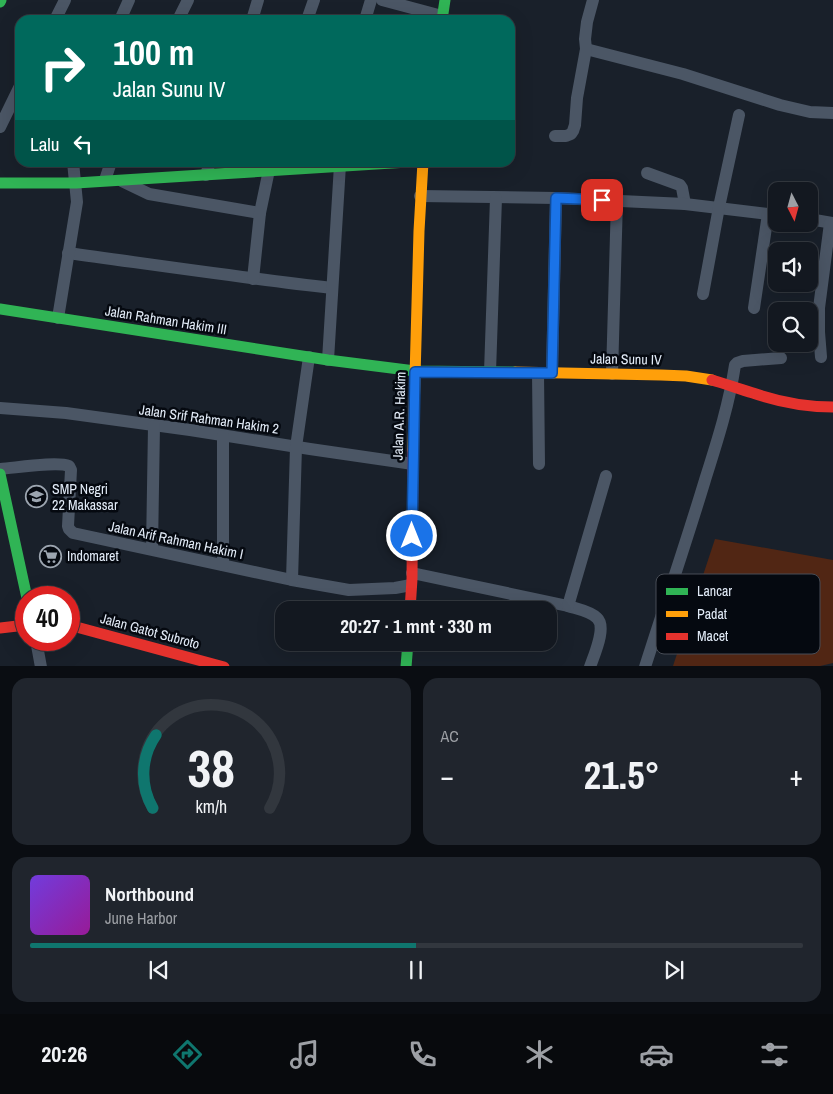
<!DOCTYPE html>
<html lang="id">
<head>
<meta charset="utf-8">
<style>
  :root { --surface:#131820; --page:#20252d; --text:#f1f3f6; --muted:#9da0a5; --line:#32373e; --accent:#0f766e }
  body { margin:0; font-family:"Archivo Narrow",sans-serif; background:var(--page); color:var(--text); height:100vh; display:flex; flex-direction:column; font-size:19px; white-space:nowrap }
  * { box-sizing:border-box; margin:0 }
  p { font-size:16px; color:var(--muted) }
  .icon { flex:none; width:28px; height:28px; fill:none; stroke:currentColor; stroke-width:2; stroke-linecap:round; stroke-linejoin:round }
  .map { position:relative; height:666px; overflow:hidden }
  .sheet { display:flex; flex-direction:column; gap:12px; padding:12px; background:#0a0d12; flex:1 }
  .sheet>* { flex:none }
  .hud { position:absolute; left:15px; top:15px; width:500px; height:152px; border-radius:15px; box-shadow:0 5px 20px #0002,0 0 0 1px var(--line); background:#00695c; color:#fff; overflow:hidden }
  .needle { width:32px; rotate:174deg }
  .tools { position:absolute; left:768px; top:182px; display:grid; gap:10px }
  .tools a { display:grid; place-items:center; width:50px; height:50px; border-radius:10px; background:var(--surface); box-shadow:0 5px 20px #0002,0 0 0 1px var(--line); font-size:25px }
  .speed { position:absolute; left:15px; top:586px; display:flex; gap:10px; font-size:25px; font-weight:700; text-align:center }
  .speed>* { display:grid; place-content:center; width:65px; height:65px; border-radius:50%; background:var(--surface); box-shadow:0 5px 20px #0002,0 0 0 1px var(--line); line-height:1 }
  .speed .limit { border:8px solid #d22; background:#fff; color:#111 }
  .pin { position:absolute; display:grid; place-items:center; width:42px; height:42px; color:#fff; margin:-21px; border-radius:10px; box-shadow:0 2px 8px #0006 }
  .me { position:absolute; width:55px; margin:-28px; rotate:0deg; stroke-linejoin:round; filter:drop-shadow(0 0 4px #0008) }
  .turn { display:flex; align-items:center; gap:18px; height:105px; padding:0 15px; font-size:22px }
  .turn .icon { width:65px; height:65px; stroke-width:2.5 }
  .turn b { display:block; font-size:35px; line-height:42px }
  .then { display:flex; align-items:center; height:48px; padding:0 15px; background:#0003; gap:10px; font-size:19px }
  .big { font-size:38px; font-weight:800; line-height:1.1 }
  .sheet .tile { flex:1; display:flex; flex-direction:column; justify-content:center; gap:8px; min-width:0; padding:0 18px; border-radius:15px; background:var(--page) }
  .sheet .dial { align-items:center; gap:0 }
  .dial svg { height:130px; overflow:visible; fill:none; stroke:var(--line); stroke-width:7; stroke-linecap:round; text-anchor:middle }
  .dial text { fill:var(--text); stroke:none }
  .song { display:flex; align-items:center; gap:15px }
  .cover { width:60px; height:60px; border-radius:8px; background:linear-gradient(135deg,hsl(260 70% 55%),hsl(300 70% 35%)) }
  .played { height:5px; border-radius:2px; background:linear-gradient(90deg,var(--accent) 50%,var(--line) 50%) }
  .keys { display:flex; justify-content:space-around; direction:ltr }
  .heat { display:flex; justify-content:space-between; align-items:center; font-size:28px; direction:ltr }
  .sheet .tiles { flex:1; display:grid; gap:12px; grid-template-columns:1fr 1fr }
  .tile:last-child { grid-column:span 2 }
  .trip { position:absolute; left:275px; top:601px; width:282px; height:50px; border-radius:15px; background:var(--surface); box-shadow:0 5px 20px #0002,0 0 0 1px var(--line); font-weight:800; line-height:50px; text-align:center }
  .tab-bar { display:flex; height:80px; justify-content:space-around; align-items:center; background:#080a0d; color:var(--muted) }
  .tab-bar .icon { width:35px; height:35px }
  .tab-bar .on { color:var(--accent) }
  .tab-bar b { font-size:22px; color:var(--text) }
  .map>svg:first-child { display:block }
</style>
</head>
<body>
<div class="map">
<svg width="833" height="667" viewBox="0 0 833 667">
  <rect width="100%" height="100%" fill="#19202a"/>
  <path fill="#512614" d="M715 539 833 560V663L816 667 673 666Z"/>
  <g fill="none" stroke-linecap="round" stroke-linejoin="round">
    <g stroke="#4b5665" stroke-width="12">
      <path d="M382 0 442 16"/>
      <path d="M55 20 65 0"/>
      <path d="M120 20 129 0"/>
      <path d="M178 20 188 0"/>
      <path d="M252 20 258 0"/>
      <path d="M307 20 314 0"/>
      <path d="M365 20 371 0"/>
      <path d="M586 49 683 74 780 105 810 112 833 113"/>
      <path d="M0 127 20 86"/>
      <path d="M555 136H566L571 134 573 131 575 125 577 98 586 49 585 39 587 22 593 0"/>
      <path d="M647 173 680 185 682 188 685 204"/>
      <path d="M206 175 210 162"/>
      <path d="M105 180 111 162"/>
      <path d="M122 181 149 194 260 213"/>
      <path d="M420 196 556 198 685 204 776 215"/>
      <path d="M809 219 833 223"/>
      <path d="M68 253C156 265 244 278 332 288"/>
      <path d="M253 279 260 213 269 170"/>
      <path d="M703 294 719 207 739 115"/>
      <path d="M754 308 768 214"/>
      <path d="M58 318 77 202 73 162"/>
      <path d="M821 357 819 332V308L830 223"/>
      <path d="M328 360 340 165"/>
      <path d="M490 372 496 198"/>
      <path d="M538 373 539 464"/>
      <path d="M552 373 556 198"/>
      <path d="M612 374 617 200"/>
      <path d="M0 408 66 413 190 430 310 449 413 464"/>
      <path d="M0 469C15 468 57 461 69 466L71 470 68 526 69 529 73 533 292 580 349 590 395 588 411 585"/>
      <path d="M152 549 154 426"/>
      <path d="M223 565V436"/>
      <path d="M412 573 568 606C577 609 590 611 597 618 607 627 594 655 590 667"/>
      <path d="M292 580 296 447 309 357"/>
      <path d="M568 606 606 476"/>
      <path d="M36 640 41 667"/>
      <path d="M645 667C665 604 686 543 705 480 717 442 729 405 735 365L737 363 743 361 781 358"/>
    </g>
    <g stroke="#30b455" stroke-width="11">
      <path d="M0 2 1 0"/>
      <path d="M442 20 445 0"/>
      <path d="M0 183H76L408 162"/>
      <path d="M0 309 328 360 415 371 515 372"/>
      <path d="M0 474 27 598"/>
      <path d="M406 667 408 642"/>
    </g>
    <g stroke="#ff9f0a" stroke-width="11">
      <path d="M515 372 661 375 686 376 712 380"/>
      <path d="M413 450 419 231 423 162"/>
    </g>
    <g stroke="#e5322d" stroke-width="11">
      <path d="M712 380C726 384 739 389 753 393 779 402 805 407 833 407"/>
      <path d="M410 610 412 579 413 450"/>
      <path d="M69 625 224 667"/>
      <path d="M0 628 26 625"/>
    </g>
  </g>
  <g fill="none" stroke-linecap="round" stroke-linejoin="round">
    <defs>
      <path id="route" d="M412 536 415 372 552 373 556 198 602 200"/>
    </defs>
    <use href="#route" stroke="#114b97" stroke-width="12"/>
    <use href="#route" stroke="#1a73e8" stroke-width="9"/>
  </g>
  <defs>
    <symbol id="school-ring" viewBox="-11 -11 22 22"><circle r="9.5" fill="#050910" stroke="#9ca5b0" stroke-width="1.5"/><path d="M0-5L7-2L0 1L-7-2ZM-4 1L0 2.5L4 1V4Q0 6-4 4Z" fill="#9ca5b0"/></symbol>
    <symbol id="supermarket-ring" viewBox="-11 -11 22 22"><circle r="9.5" fill="#050910" stroke="#9ca5b0" stroke-width="1.5"/><path d="M-6-5.5h2.5l.6 2H6L4.5 2H-2.5L-4.4-4H-6ZM-1.5 3.2a1.3 1.3 0 1 0 .1 0ZM3 3.2a1.3 1.3 0 1 0 .1 0Z" fill="#9ca5b0"/></symbol>
  </defs>
  <g fill-rule="evenodd">
    <use href="#school-ring" x="24" y="484" width="25" height="25"/>
    <use href="#supermarket-ring" x="38" y="544" width="25" height="25"/>
  </g>
  <g text-anchor="middle" dominant-baseline="central" stroke-width="5" stroke-linejoin="round" paint-order="stroke">
    <g font-size="14" fill="#e3ecf8" stroke="#050910">
      <text transform="translate(166 320) rotate(9)">Jalan Rahman Hakim III</text>
      <text transform="translate(626 359) rotate(1)">Jalan Sunu IV</text>
      <text transform="translate(399 416) rotate(-88)">Jalan A.R. Hakim</text>
      <text transform="translate(209 419) rotate(8)">Jalan Srif Rahman Hakim 2</text>
      <text transform="translate(176 540) rotate(12)">Jalan Arif Rahman Hakim I</text>
      <text transform="translate(150 631) rotate(15)">Jalan Gatot Subroto</text>
    </g>
    <g font-size="14" fill="#e3ecf8" stroke="#050910" text-anchor="start">
      <text x="52" y="489">SMP Negri<tspan x="52" dy="16">22 Makassar</tspan></text>
      <text x="67" y="556">Indomaret</text>
    </g>
  </g>
  <rect x="656" y="574" width="164" height="80" rx="8" fill="#050910" stroke="#484d56" stroke-width="1"/>
  <rect x="666" y="588" width="22" height="7" fill="#30b455"/>
  <rect x="666" y="611" width="22" height="6" fill="#ff9f0a"/>
  <rect x="666" y="633" width="22" height="7" fill="#e5322d"/>
  <g font-size="14" fill="#e3ecf8">
    <text x="697" y="596">Lancar</text>
    <text x="697" y="619">Padat</text>
    <text x="697" y="641">Macet</text>
  </g>
</svg>
<div class="tools">
<a><svg class="needle" viewBox="-14 -14 28 28"><path d="M0-13l5 13h-10z" fill="#e53935"/><path d="M0 13l5-13h-10z" fill="#9da0a5"/></svg></a>
<a><svg class="icon" aria-label="sound" viewBox="0 0 24 24"><path d="M4 9h4l5-4v14l-5-4H4zM17 9q2 3 0 6"/></svg></a>
<a><svg class="icon" aria-label="search" viewBox="0 0 24 24"><circle cx="10" cy="10" r="6"/><path d="M15 15l6 6"/></svg></a>
</div>
<div class="speed"><div class="limit">40</div></div>
<div class="pin" style="left:602px;top:200px;background:#d93025"><svg class="icon" aria-label="arrive" viewBox="0 0 24 24"><path d="M6 21V4h12l-3 4 3 4H6"/></svg></div>
<svg class="me" style="left:412px;top:536px" viewBox="-20 -20 40 40"><circle r="17" fill="#1a73e8" stroke="#fff" stroke-width="3"/><path d="M0-11L8 9 0 5-8 9z" fill="#fff"/></svg>
<div class="trip">20:27 · 1 mnt · 330 m</div>
<div class="hud">
<div class="turn"><svg class="icon" aria-label="right" viewBox="0 0 24 24"><path d="M7 20v-9h11M14 6l5 5-5 5"/></svg><div><b>100 m</b>Jalan Sunu IV</div></div>
<div class="then">Lalu<svg class="icon" aria-label="left" viewBox="0 0 24 24"><path d="M17 20v-9H6M10 6l-5 5 5 5"/></svg></div>
</div>
</div>
<section class="sheet">
<div class="tiles">
<div class="tile dial"><svg viewBox="0 0 100 80">
<path d="M14 69A42 42 0 1 1 86 69"/>
<path d="M14 69A42 42 0 0 1 16 24" stroke="#0f766e"/>
<text x="50" y="56" font-size="32" font-weight="700">38</text>
<text x="50" y="72" font-size="11">km/h</text>
</svg></div>
<div class="tile"><p>AC</p>
<div class="heat"><a>−</a><b class="big">21.5°</b><a>+</a></div>
</div>
<div class="tile">
<div class="song"><i class="cover"></i><div><b>Northbound</b><p>June Harbor</p></div></div>
<div class="played"></div>
<div class="keys"><svg class="icon" aria-label="previous" viewBox="0 0 24 24"><path d="M18 5L8 12l10 7zM5 5v14"/></svg><svg class="icon" aria-label="pause" viewBox="0 0 24 24"><path d="M8 5v14M16 5v14"/></svg><svg class="icon" aria-label="next" viewBox="0 0 24 24"><path d="M6 5l10 7-10 7zM19 5v14"/></svg></div>
</div>
</div>
</section>
<nav class="tab-bar">
<b>20:26</b>
<svg class="icon on" aria-label="directions" viewBox="0 0 24 24"><path d="M12 3l9 9-9 9-9-9zM9 14v-3h6M13 9l2 2-2 2"/></svg>
<svg class="icon" aria-label="music" viewBox="0 0 24 24"><path d="M9 18V5l10-2v13"/><circle cx="6" cy="18" r="3"/><circle cx="16" cy="16" r="3"/></svg>
<svg class="icon" aria-label="phone" viewBox="0 0 24 24"><path d="M5 4h4l2 5-3 2q2 4 5 5l2-3 5 2v4C11 20 4 13 5 4z"/></svg>
<svg class="icon" aria-label="climate" viewBox="0 0 24 24"><path d="M12 3v18M4 7l16 10M4 17L20 7"/></svg>
<svg class="icon" aria-label="car" viewBox="0 0 24 24"><path d="M5 17H2v-5l4-1 3-4h7l3 4 3 1v5h-3M9 17h6M6 11h13"/><circle cx="7" cy="17" r="2"/><circle cx="17" cy="17" r="2"/></svg>
<svg class="icon" aria-label="filters" viewBox="0 0 24 24"><path d="M4 7h16M4 17h16"/><circle cx="9" cy="7" r="2"/><circle cx="15" cy="17" r="2"/></svg>
</nav>
</body>
</html>
